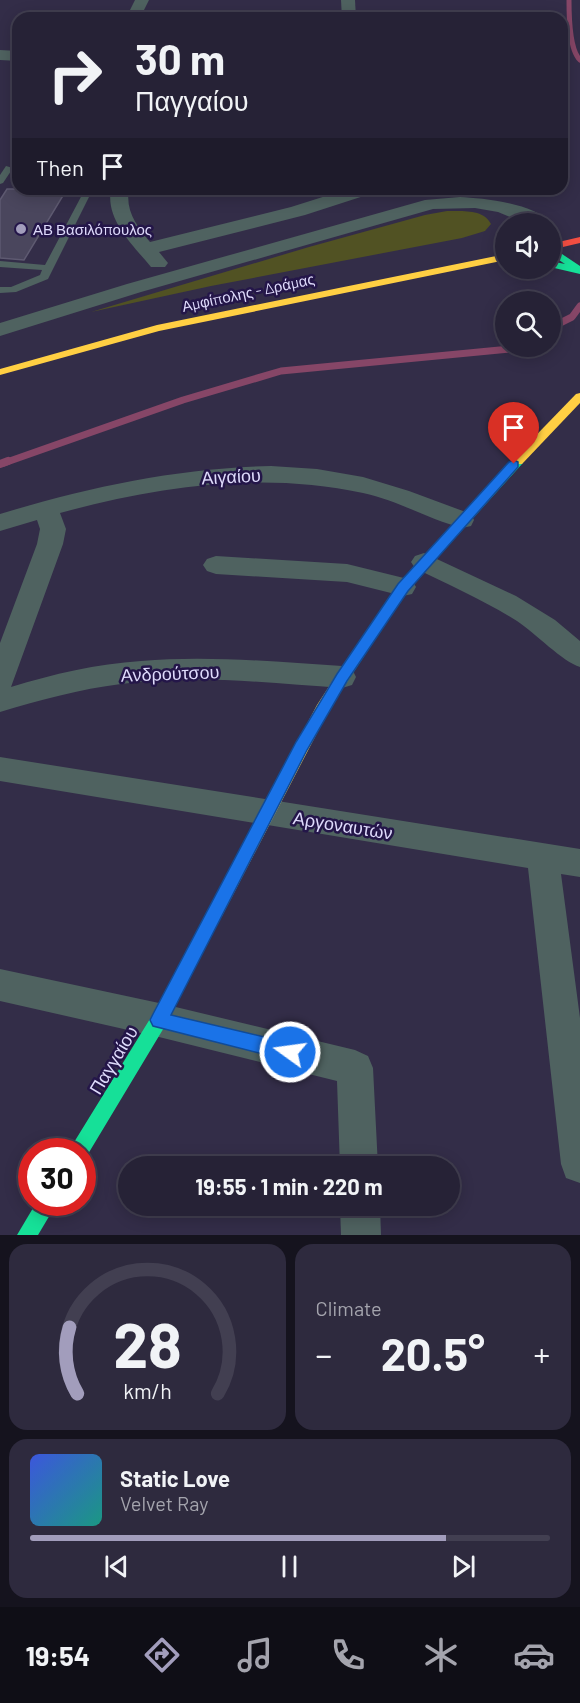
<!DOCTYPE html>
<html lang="en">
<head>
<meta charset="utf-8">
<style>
  :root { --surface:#262236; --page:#2e2a3e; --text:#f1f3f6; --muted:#a4a4ad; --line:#423f51; --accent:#a29dbc }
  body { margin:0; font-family:Barlow,sans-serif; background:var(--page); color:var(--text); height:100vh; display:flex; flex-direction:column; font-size:22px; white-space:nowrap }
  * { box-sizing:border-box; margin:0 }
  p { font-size:20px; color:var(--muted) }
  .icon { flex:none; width:33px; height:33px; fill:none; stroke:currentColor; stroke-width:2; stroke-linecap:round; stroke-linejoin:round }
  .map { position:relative; height:1235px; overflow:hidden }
  .drawer { display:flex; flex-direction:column; gap:9px; padding:9px; background:#15131e; flex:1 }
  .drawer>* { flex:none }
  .hud { position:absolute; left:12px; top:12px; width:556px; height:183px; border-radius:18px; box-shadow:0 3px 15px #0003,0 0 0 2px var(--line); background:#262236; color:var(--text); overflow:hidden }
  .fabs { position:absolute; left:495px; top:213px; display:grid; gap:12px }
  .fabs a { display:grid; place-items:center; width:66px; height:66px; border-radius:50%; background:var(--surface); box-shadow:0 3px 15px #0003,0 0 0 2px var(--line); font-size:30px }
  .speed { position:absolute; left:18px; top:1138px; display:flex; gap:12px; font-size:30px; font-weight:700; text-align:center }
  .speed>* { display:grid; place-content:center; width:78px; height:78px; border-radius:50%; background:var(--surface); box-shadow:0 3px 15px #0003,0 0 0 2px var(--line); line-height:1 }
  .speed .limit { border:9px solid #d22; background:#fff; color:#111 }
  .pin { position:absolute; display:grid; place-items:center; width:51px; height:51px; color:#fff; margin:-62px -26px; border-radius:50% 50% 50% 0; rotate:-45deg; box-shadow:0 0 6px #0007 }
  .pin .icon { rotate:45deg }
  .me { position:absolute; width:66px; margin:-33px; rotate:284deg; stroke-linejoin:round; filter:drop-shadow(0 0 4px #0008) }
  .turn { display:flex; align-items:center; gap:21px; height:126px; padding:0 24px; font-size:27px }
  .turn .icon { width:78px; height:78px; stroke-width:2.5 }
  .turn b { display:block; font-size:42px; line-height:51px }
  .then { display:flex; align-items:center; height:57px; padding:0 24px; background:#0003; gap:12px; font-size:22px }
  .big { font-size:45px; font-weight:700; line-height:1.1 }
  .drawer .widget { flex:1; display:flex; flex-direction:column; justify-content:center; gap:9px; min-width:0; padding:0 21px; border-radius:18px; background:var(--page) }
  .drawer .dial { align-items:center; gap:0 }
  .dial svg { height:156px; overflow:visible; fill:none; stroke:var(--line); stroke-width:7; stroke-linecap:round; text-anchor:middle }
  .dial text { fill:var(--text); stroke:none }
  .song { display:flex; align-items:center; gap:18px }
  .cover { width:72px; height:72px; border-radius:9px; background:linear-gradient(135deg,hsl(230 70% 55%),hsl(170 70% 35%)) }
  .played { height:6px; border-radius:3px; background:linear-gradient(90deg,var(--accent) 80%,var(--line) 80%) }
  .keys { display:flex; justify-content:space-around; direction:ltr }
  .heat { display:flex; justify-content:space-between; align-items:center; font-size:33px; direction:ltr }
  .drawer .tiles { flex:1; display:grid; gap:9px; grid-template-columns:1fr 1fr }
  .widget:last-child { grid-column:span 2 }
  .trip { position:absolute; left:118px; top:1156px; width:342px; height:60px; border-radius:30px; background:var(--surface); box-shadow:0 3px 15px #0003,0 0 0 2px var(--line); font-weight:700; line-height:60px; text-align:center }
  .tabs { display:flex; height:96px; justify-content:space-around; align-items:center; background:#0f0e16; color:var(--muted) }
  .tabs .icon { width:42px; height:42px }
  .tabs .active { color:var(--accent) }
  .tabs b { font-size:27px; color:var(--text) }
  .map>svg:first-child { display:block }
</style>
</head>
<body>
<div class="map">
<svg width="580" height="1235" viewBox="0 0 580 1235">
  <rect width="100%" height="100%" fill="#332d48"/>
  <path fill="#515223" d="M447 211C462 211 484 209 491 224L485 231 462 238 211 286 91 312 309 247 425 215Z"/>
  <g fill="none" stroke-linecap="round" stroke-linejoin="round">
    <path stroke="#864667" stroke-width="5" d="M569 0C569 16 569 49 580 60"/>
    <g stroke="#864667" stroke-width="7">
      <path d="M550 328 572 317 580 306"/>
      <path d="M4 463 183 400 281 371 510 349 514 346"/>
    </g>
    <path stroke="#864667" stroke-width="8" d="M0 464 8 461"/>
  </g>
  <path fill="#4a465d" stroke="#5e5a71" stroke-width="1.5" d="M7 189H67L24 260 0 258V200Z"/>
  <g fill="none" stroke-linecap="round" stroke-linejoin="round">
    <g fill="#4f6260" fill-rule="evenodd">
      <path d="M6 166 13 168 3 183 0 184V175Z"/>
      <path d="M119 189 124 192 122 194 89 197 48 279 16 292 0 293V287H11L40 275 42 270 0 267V261L45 265 83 193Z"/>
    </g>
    <g fill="#4f6260" fill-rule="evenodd">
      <path d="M135 0H149L140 18H126Z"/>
      <path d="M341 0H355L356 18H342Z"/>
      <path d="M0 50 18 51V61L0 60Z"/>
      <path d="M111 189H129C125 211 137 226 150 242L291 207 348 189H376L373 193 305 215 159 252 168 263 165 267H151C133 245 105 220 111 189Z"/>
      <path d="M460 197C483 198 538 204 551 224H527L498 212 475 208 433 209 141 292 0 336V323L127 284 425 200Z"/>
      <path d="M271 466 317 469 363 477 409 491 471 514 474 520 471 526 462 528C428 519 397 500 363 493 261 471 159 486 60 513L66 529 63 544 11 687C53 674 97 664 141 661 208 655 275 662 342 666L352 669 356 677 352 685 342 688C269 683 194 674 121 684 80 689 40 700 0 712V643L37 544 40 529 37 520 0 531V514C89 487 178 468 271 466Z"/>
      <path d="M424 553 516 596 555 620 580 641V667C563 662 535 633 517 621 485 601 449 585 415 568L411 562 415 556Z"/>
      <path d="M216 556 347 564 412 580 416 587 412 594 403 596 347 582 216 574 207 571 203 565 207 559Z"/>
      <path d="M0 757 580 849V877L561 874 580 1018V1183L566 1178 561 1164 528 868 0 781Z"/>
      <path d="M0 969 159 1003 355 1050 368 1056 373 1068 378 1167H340L337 1081 159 1037 0 1001Z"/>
      <path d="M340 1206H380L381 1235H341Z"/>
    </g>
    <g fill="#16e098" fill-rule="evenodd">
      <path d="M550 246 580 266V274L550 267V261L565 264 550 254Z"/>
      <path d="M518 457 522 458 524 461 522 464 408 590 347 682H337L335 678 337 674 398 584 514 458Z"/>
      <path d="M216 904 222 906 224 911 165 1026 85 1159 82 1160V1152H68L153 1014 210 906Z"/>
      <path d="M36 1203H57L38 1235H17Z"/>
    </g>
    <g fill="#ffcf43" fill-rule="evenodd">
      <path d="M506 254V260L159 331 0 375V369L157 325Z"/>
      <path d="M580 393V403L522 464H514L512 461 514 458 576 394Z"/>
      <path d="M342 673 347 674 349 678 328 712 222 916 216 918 210 916 208 911 210 906 317 705 337 674Z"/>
    </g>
    <path fill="#f24e42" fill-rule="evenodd" d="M580 237V243L550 250V244Z"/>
  </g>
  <path fill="#1a73e8" stroke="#114b97" stroke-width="1.5" d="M514 460 518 462V467L408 591 347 681 307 750 171 1015 290 1043 296 1046 299 1052 296 1058 290 1061 153 1026 150 1020 153 1014 296 742 337 674 398 584 509 462Z"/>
  <circle fill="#a29dbc" stroke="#241649" stroke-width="2" cx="21" cy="229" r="6"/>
  <g text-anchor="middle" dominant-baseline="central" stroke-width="5" stroke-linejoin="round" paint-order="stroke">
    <g font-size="15" fill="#dedafb" stroke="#241649" text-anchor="start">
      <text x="33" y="229">ΑΒ Βασιλόπουλος</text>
    </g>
    <g font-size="15" fill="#dedafb" stroke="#241649">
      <text transform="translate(248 292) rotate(-12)">Αμφίπολης - Δράμας</text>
    </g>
    <g font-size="18" fill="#dedafb" stroke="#241649">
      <text transform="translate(231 476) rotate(-3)">Αιγαίου</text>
      <text transform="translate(170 673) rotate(-2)">Ανδρούτσου</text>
      <text transform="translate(343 825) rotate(9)">Αργοναυτών</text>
      <text transform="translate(113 1060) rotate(-59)">Παγγαίου</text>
    </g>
  </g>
</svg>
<div class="fabs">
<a><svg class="icon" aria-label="sound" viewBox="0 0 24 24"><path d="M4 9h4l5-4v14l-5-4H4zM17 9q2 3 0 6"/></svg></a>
<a><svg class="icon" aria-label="search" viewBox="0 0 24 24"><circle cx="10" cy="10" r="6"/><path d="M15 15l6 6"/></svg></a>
</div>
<div class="speed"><div class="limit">30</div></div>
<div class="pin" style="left:514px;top:464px;background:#d93025"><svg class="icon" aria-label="arrive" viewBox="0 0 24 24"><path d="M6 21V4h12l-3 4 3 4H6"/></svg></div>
<svg class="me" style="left:290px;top:1052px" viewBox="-20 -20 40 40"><circle r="17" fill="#1a73e8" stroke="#fff" stroke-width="3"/><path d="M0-11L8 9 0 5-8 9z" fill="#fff"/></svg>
<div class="trip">19:55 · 1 min · 220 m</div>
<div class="hud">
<div class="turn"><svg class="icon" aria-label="right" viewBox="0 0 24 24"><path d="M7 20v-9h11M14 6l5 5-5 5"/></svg><div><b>30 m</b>Παγγαίου</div></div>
<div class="then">Then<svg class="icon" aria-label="arrive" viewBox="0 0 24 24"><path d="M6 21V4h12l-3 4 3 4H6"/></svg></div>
</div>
</div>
<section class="drawer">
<div class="tiles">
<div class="widget dial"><svg viewBox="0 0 100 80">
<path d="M14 69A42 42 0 1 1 86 69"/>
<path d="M14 69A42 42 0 0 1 10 35" stroke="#a29dbc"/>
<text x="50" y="56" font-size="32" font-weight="700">28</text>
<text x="50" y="72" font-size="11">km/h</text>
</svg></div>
<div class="widget"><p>Climate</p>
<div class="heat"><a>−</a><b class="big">20.5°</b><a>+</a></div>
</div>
<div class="widget">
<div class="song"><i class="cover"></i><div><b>Static Love</b><p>Velvet Ray</p></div></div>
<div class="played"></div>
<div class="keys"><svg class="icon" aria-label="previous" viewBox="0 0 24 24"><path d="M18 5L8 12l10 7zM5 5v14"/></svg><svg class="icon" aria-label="pause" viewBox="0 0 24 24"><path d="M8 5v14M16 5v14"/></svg><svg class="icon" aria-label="next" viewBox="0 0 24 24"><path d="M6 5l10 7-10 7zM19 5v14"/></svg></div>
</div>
</div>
</section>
<nav class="tabs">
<b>19:54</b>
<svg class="icon active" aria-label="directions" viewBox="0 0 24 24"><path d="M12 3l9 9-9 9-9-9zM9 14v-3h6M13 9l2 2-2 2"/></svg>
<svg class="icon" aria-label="music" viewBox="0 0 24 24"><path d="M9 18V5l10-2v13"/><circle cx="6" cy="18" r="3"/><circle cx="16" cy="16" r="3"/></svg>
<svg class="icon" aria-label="phone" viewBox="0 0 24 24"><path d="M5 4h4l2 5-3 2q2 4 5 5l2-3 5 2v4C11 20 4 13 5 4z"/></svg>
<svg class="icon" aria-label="climate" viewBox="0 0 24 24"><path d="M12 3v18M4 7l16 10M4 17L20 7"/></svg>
<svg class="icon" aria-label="car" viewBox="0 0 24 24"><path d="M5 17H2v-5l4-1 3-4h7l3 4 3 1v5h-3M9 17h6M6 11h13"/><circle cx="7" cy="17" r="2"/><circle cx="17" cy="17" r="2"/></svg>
</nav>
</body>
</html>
